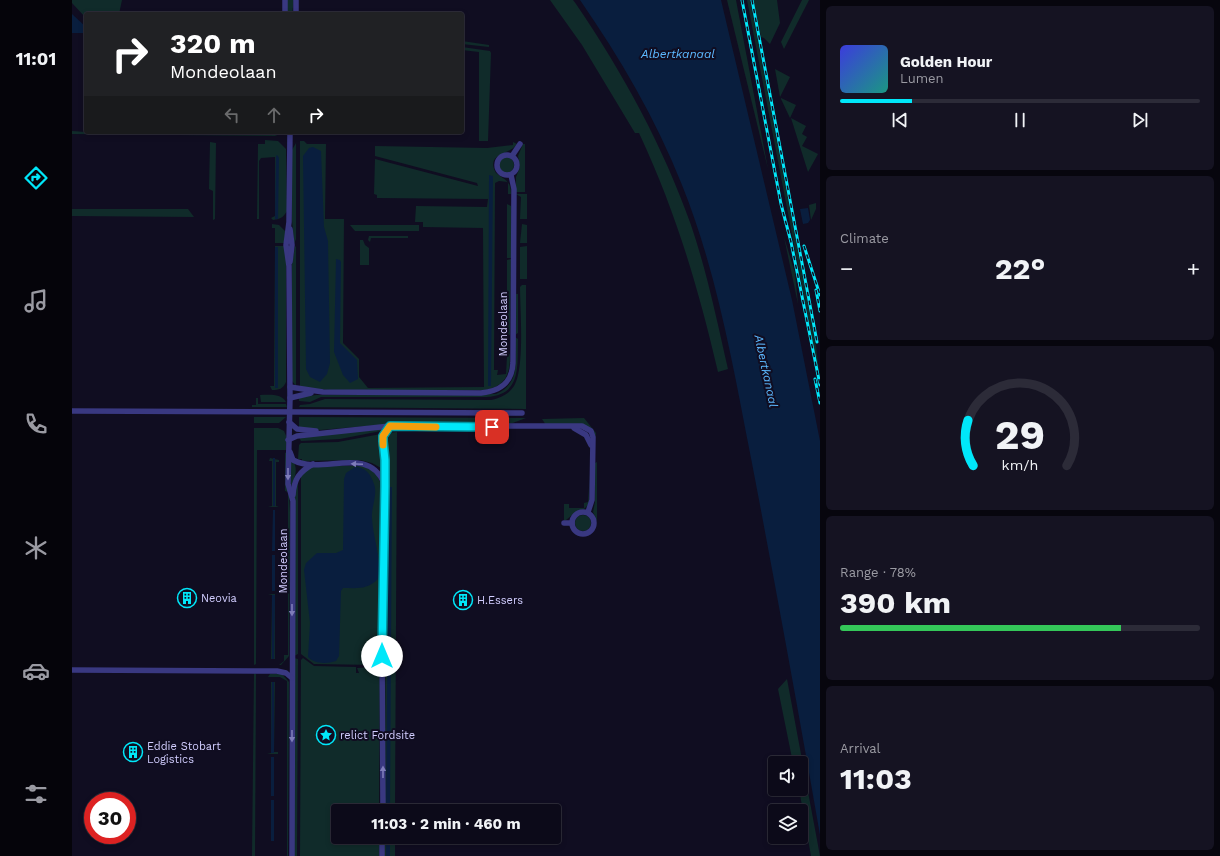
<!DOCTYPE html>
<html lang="en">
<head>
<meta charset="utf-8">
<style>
  :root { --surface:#0c0a19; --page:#151322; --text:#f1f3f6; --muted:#9a9aa2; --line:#2c2b38; --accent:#00e7f9 }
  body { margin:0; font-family:"Work Sans",sans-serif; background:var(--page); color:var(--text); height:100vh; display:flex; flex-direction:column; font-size:15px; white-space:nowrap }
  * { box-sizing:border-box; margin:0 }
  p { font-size:13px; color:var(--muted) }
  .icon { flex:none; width:22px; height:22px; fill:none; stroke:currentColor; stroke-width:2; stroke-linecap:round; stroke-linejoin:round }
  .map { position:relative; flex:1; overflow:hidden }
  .side { display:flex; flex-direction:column; gap:6px; padding:6px; background:#07060e; width:400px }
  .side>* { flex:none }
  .top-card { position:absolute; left:12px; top:12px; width:380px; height:122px; border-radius:4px; box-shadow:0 2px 6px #0003,0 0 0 1px var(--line); background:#202124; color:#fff; overflow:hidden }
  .buttons { position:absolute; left:696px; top:756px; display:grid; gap:8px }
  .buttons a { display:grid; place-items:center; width:40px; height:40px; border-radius:4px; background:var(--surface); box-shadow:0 2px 6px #0003,0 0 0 1px var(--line); font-size:20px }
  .speed { position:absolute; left:12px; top:792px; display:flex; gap:8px; font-size:20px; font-weight:700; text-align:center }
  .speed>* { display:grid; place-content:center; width:52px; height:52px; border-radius:50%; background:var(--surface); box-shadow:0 2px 6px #0003,0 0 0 1px var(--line); line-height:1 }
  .speed .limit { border:6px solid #d22; background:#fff; color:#111 }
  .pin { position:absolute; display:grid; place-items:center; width:34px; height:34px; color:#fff; margin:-17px; border-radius:8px; box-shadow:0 2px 6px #0006 }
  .me { position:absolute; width:44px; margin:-22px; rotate:0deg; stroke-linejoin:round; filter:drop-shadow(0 0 3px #0008) }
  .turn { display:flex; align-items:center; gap:14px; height:84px; padding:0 20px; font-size:18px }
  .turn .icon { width:52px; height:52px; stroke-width:2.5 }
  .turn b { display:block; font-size:28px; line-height:34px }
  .lanes { display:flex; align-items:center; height:38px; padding:0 20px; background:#0003; justify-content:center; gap:20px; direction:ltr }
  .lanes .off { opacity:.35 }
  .big { font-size:30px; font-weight:700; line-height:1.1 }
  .side .card { flex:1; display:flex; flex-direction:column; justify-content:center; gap:6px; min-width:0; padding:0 14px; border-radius:6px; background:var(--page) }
  .side .dial { align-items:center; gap:0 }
  .dial svg { height:104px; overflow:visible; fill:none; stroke:var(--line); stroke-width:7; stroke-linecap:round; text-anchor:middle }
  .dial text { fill:var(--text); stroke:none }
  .song { display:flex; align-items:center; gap:12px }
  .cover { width:48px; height:48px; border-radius:6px; background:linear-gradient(135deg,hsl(240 70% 55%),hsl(170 70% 35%)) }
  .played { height:4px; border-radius:2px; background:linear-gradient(90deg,var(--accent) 20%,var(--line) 20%) }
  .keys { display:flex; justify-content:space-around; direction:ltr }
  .heat { display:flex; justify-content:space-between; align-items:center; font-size:22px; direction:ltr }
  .charge { height:6px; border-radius:3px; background:linear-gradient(90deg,#34c759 78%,var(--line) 0) }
  .trip { position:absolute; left:259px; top:804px; width:230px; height:40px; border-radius:4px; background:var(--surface); box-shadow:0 2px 6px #0003,0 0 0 1px var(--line); font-weight:700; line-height:40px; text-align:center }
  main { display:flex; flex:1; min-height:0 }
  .tab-bar { display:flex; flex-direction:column; width:72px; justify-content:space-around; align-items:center; background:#05040a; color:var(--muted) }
  .tab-bar .icon { width:28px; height:28px }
  .tab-bar .selected { color:var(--accent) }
  .tab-bar b { font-size:18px; color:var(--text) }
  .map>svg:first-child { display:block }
</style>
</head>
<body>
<main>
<nav class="tab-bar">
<b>11:01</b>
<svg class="icon selected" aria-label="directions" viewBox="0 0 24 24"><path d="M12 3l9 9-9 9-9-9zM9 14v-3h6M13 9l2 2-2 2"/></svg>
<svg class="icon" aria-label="music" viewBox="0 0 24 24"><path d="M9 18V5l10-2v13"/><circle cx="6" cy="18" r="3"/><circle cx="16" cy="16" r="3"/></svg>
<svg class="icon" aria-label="phone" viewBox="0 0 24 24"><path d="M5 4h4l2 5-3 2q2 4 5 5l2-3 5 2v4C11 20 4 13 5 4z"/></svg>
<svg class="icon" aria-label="climate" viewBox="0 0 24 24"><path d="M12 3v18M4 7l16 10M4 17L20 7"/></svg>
<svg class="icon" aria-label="car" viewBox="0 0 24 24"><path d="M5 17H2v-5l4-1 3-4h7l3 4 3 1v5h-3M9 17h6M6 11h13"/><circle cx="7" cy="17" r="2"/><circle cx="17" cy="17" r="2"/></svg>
<svg class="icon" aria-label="filters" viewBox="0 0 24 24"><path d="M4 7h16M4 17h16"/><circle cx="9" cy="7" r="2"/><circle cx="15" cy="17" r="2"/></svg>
</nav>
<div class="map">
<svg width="748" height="856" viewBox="0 0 748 856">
  <rect width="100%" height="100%" fill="#100d21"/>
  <g fill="#102b2a">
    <path d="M0 0H50L47 14H14V18L0 3Z"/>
    <path d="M215 0H222L220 14H215Z"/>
    <path d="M478 0H501L504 4C551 73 591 146 619 225 635 272 645 321 656 369L646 372C626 287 604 212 567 133H563L510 45Z"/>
    <path d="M655 0H664L696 169Z"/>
    <path d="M675 0H678L744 346 748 380Z"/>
    <path d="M681 0H705L708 23 698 44 692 38 689 37Z"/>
    <path d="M730 0H737L712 49 709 42Z"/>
    <path d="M390 41 417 45V47L390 44Z"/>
    <path d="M390 47 418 51 419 53 416 141H407V52L390 50Z"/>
    <path d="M703 69 718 77 708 97Z"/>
    <path d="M709 98 724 105 718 118 709 99Z"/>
    <path d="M719 118 734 126 730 134 735 137 730 146 746 154 736 172Z"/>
    <path d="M0 131 14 132H213L203 136 0 134Z"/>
    <path d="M193 140 206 141 214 149 215 211C211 218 208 219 201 220L199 218 203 216V157L189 158 187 161V219H185L186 144H193Z"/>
    <path d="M228 141H232L235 144H254L253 219H272L271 343 287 359V377L296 388 412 387 411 228 351 227V222H343L344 206 415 207 416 199 305 198V195L302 194 303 159 406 186 405 183 303 156V146L415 148 441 145V142L445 144C437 156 413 153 424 173 433 180 439 181 439 194H436V182L427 181 423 183 422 370H426L425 375 434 374 435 356 431 355V352H436L438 355C438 374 434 386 413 390H258L228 388Z"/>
    <path d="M138 142 144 143 143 219 141 220V191L137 189Z"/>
    <path d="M224 143V239L222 244 220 220V150Z"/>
    <path d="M451 144H453V192H444V177L448 167 446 156Z"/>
    <circle cx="434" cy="165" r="8"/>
    <path d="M444 194H455V219H448L449 197Z"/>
    <path d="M744 203V209L739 220 737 205Z"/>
    <path d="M435 204 439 206V258H435Z"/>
    <path d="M0 209H116L122 217 0 216Z"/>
    <path d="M200 224 207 225 213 231V243H203V228H200Z"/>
    <path d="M450 224 455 225V243H448Z"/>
    <path d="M278 225H347V231H283Z"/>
    <path d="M297 236H336V238H299L298 242 296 240Z"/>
    <path d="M712 237 723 273 726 304Z"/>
    <path d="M288 240H291L293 245 297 248V265H288Z"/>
    <path d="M203 246H213L214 259V382C211 389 207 390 200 390L198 386H202Z"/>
    <path d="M223 246 224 247V386L220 381V264Z"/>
    <path d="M455 246V279H448V247Z"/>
    <path d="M439 259 438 335H435V260Z"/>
    <path d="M450 285H454V409L227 407 228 405 238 404 253 399 419 400C428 398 437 394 442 386 453 369 448 309 448 287Z"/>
    <path d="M444 294H446V333L443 335Z"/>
    <path d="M443 337 446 339C445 367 450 395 414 397H249L238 402 227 401V397L244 395 424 394C449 383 443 361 443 337Z"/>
    <path d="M188 395C197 395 209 393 214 402H189Z"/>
    <path d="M184 398H186V404H214L215 407H180V405H184Z"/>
    <path d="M182 417H214L207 423H182Z"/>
    <path d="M227 417 454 418 438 424H319L248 430 227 428Z"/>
    <path d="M512 418 524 433V436L518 428 474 425 470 419Z"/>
    <path d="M182 428H206L212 431 215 438 214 450H185L184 664 182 665Z"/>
    <path d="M309 429V431L268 439 229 441 227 437Z"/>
    <path d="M325 432 323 811H313L314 443 317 433Z"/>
    <path d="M309 434V468L300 463 288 460 230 461V459H226L227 445 229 443 266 442Z"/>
    <path d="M215 452 218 512 217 656 209 665H196H207L212 661V655H216V492L213 491V453Z"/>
    <path d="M218 457C227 466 224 476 219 486Z"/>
    <path d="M198 458 207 460V462H204V506L207 507H196L200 506V461H197Z"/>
    <path d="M525 462V521L521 512 523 502V463Z"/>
    <path d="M247 466H290C300 469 307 475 309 485L307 811H266V837H307V856H228L229 660 231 658 242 666 284 667V673H287L285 668 305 667V665L242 664 229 654V474L239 467Z"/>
    <path d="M492 466V504H497V508H512V503L516 502 518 473 517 504 512 509 505 511 494 520H492Z"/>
    <path d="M226 478V654L222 656 223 489Z"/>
    <circle cx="511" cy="523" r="8"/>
    <path d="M196 594H207H203V659H199L200 595Z"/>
    <path d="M222 658 226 659 225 856H222Z"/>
    <path d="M182 673 184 674 183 856H180Z"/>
    <path d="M198 674H210L217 682 216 856H215V681L208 677H196Z"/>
    <path d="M715 679 748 856H739L727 789H729V763H721L706 689Z"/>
    <path d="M199 682H203L202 752H206V754H195L199 753Z"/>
    <rect x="312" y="837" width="11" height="19"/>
  </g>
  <g fill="#091e3e">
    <path d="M508 0H649L720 300 748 441V835C726 709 703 583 679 458 661 366 645 272 610 185 584 119 548 58 508 0Z"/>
    <path d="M0 14 14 27V33H0Z"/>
    <path d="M241 147 249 151 252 227 256 241 258 363 255 374 248 382 238 377 234 369 231 156 237 148Z"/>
    <path d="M205 155 207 158 206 219H203L204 156Z"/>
    <path d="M417 175 421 176 419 386H416Z"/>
    <path d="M736 208 738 220 736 223 731 224 728 209Z"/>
    <rect x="203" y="247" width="3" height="141"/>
    <path d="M264 259 268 260 269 262 268 343 285 360 286 379 278 383 271 375 262 352Z"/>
    <rect x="201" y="458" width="2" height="48"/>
    <path d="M283 467C293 467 299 474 302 484 306 495 299 507 300 518 301 539 310 558 306 579 295 590 285 588 271 588L269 591 267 656 264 661C254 664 243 664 236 657L238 623 232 570 234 563 245 553H264L271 550 272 479 274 473Z"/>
    <path d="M317 487H320L318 811H314Z"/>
    <path d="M201 510H203V551H200Z"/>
    <rect x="200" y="555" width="3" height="36"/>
    <path d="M200 595H203L202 659H200Z"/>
    <path d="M200 682H202V753H199Z"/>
    <rect x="199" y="757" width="3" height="39"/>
    <rect x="199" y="800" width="3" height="41"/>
    <rect x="314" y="837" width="4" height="19"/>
  </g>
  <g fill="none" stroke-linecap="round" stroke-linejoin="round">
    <g stroke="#393881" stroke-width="5.5">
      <path d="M213 14V0"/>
      <path d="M224 14V0"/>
      <path d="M218 132 217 222 214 245 217 266 218 398 216 484 221 501 220 856"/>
      <circle cx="435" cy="165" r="10"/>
      <path d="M440 156 448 144"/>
      <path d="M218 229 220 245 218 262"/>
      <path d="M218 387 251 392 409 393C428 391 440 383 441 363L442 189 439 175"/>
      <path d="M218 398 239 393"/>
      <path d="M0 411 450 413"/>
      <path d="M217 422 225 429 244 431"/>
      <path d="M502 428 514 435 519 445"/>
      <path d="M216 440 225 436 318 426H510L519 431 521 437 520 500 516 512"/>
      <path d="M218 452 221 460C250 476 295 444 312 483"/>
      <path d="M221 495C222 479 227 472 241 464"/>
      <circle cx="511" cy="523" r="11"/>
      <path d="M492 523H500"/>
      <path d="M0 670 205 671 214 673 220 678"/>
      <path d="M311 811 310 649 313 486V460L311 441V436L318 426"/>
      <path d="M310 856V837"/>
    </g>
    <defs>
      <g id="rail">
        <path d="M670 0 709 204 719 242 748 385"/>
        <path d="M680 0 745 342"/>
        <path d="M732 246 748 295"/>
        <path d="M744 290 748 311"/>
        <path d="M743 379 748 403"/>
      </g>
    </defs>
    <use href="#rail" stroke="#00e7f9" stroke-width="3"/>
    <use href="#rail" stroke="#100d21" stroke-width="1.5" stroke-dasharray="4.5" stroke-linecap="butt"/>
  </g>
  <defs><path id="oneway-solid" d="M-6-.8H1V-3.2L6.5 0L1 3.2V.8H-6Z"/></defs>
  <g fill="#7e7cba">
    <use href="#oneway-solid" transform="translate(285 464) rotate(-177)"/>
    <use href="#oneway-solid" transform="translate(216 474) rotate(90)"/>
    <use href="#oneway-solid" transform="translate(220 610) rotate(90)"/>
    <use href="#oneway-solid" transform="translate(220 736) rotate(90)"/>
    <use href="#oneway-solid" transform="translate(311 772) rotate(-90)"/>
  </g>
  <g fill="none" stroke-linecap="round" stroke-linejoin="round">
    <defs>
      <path id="route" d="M310 656 313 486V460L311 441V436L318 426 420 427"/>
    </defs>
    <use href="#route" stroke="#0096a2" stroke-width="10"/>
    <use href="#route" stroke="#00e7f9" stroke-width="7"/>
    <path stroke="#f59e0b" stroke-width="7" d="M311 445V436L318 426 364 427"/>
  </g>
  <defs>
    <symbol id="building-ring" viewBox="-11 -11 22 22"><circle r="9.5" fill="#100d21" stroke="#00e7f9" stroke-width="1.5"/><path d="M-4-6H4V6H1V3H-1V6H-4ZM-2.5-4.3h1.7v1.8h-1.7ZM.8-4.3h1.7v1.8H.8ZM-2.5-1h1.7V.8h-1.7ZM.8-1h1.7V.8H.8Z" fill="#00e7f9"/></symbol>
    <symbol id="sight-ring" viewBox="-11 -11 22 22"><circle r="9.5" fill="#100d21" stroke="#00e7f9" stroke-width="1.5"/><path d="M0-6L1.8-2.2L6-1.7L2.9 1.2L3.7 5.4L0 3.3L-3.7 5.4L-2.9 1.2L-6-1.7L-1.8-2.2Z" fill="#00e7f9"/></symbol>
  </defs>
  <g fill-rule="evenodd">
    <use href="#building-ring" x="104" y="587" width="22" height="22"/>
    <use href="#building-ring" x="380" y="589" width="22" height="22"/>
    <use href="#sight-ring" x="243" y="724" width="22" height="22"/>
    <use href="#building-ring" x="50" y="741" width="22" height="22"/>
  </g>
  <g text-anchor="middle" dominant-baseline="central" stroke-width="4" stroke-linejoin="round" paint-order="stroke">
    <g font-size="11" fill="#d2ceff" stroke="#100d21">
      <text transform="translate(431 324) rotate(-90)">Mondeolaan</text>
      <text transform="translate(211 561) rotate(-90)">Mondeolaan</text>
    </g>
    <g font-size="11" fill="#d2ceff" stroke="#100d21" text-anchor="start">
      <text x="129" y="598">Neovia</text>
      <text x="405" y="600">H.Essers</text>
      <text x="268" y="735">relict Fordsite</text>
      <text x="75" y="746">Eddie Stobart<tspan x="75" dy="13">Logistics</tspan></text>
    </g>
    <g font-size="12" font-style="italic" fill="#5cb8ff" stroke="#100d21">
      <text x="606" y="54">Albertkanaal</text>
      <text transform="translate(694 371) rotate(78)">Albertkanaal</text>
    </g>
  </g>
</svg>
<div class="buttons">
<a><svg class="icon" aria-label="sound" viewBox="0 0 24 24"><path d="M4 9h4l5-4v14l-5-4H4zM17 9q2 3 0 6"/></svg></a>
<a><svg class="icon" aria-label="layers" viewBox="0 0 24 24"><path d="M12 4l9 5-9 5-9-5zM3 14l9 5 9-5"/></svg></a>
</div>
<div class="speed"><div class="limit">30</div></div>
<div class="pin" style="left:420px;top:427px;background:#d93025"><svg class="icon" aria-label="arrive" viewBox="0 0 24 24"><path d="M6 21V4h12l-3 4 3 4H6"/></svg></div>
<svg class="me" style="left:310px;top:656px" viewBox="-20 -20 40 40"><circle r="19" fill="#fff"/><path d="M0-13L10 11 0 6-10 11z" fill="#00e7f9"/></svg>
<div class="trip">11:03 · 2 min · 460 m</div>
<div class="top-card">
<div class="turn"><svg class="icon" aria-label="right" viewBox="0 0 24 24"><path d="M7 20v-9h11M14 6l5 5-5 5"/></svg><div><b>320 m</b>Mondeolaan</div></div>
<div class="lanes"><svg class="icon off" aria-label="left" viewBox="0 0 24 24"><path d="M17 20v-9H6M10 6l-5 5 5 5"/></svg><svg class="icon off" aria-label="ahead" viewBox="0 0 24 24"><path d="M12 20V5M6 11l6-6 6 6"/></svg><svg class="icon" aria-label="right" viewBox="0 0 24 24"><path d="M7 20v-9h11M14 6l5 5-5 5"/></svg></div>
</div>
</div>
<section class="side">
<div class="card">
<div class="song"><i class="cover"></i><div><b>Golden Hour</b><p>Lumen</p></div></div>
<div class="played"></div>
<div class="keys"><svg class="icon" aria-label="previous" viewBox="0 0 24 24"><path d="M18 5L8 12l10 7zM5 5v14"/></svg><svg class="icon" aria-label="pause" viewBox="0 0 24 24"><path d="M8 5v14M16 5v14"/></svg><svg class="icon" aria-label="next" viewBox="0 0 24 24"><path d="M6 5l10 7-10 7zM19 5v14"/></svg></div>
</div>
<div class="card"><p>Climate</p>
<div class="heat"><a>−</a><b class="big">22°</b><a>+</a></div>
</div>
<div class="card dial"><svg viewBox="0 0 100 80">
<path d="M14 69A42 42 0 1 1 86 69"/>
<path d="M14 69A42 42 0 0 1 10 34" stroke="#00e7f9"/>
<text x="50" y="56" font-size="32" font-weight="700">29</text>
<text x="50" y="72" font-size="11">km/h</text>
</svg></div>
<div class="card"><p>Range · 78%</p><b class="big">390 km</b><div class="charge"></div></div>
<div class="card"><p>Arrival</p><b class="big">11:03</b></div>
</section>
</main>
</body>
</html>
